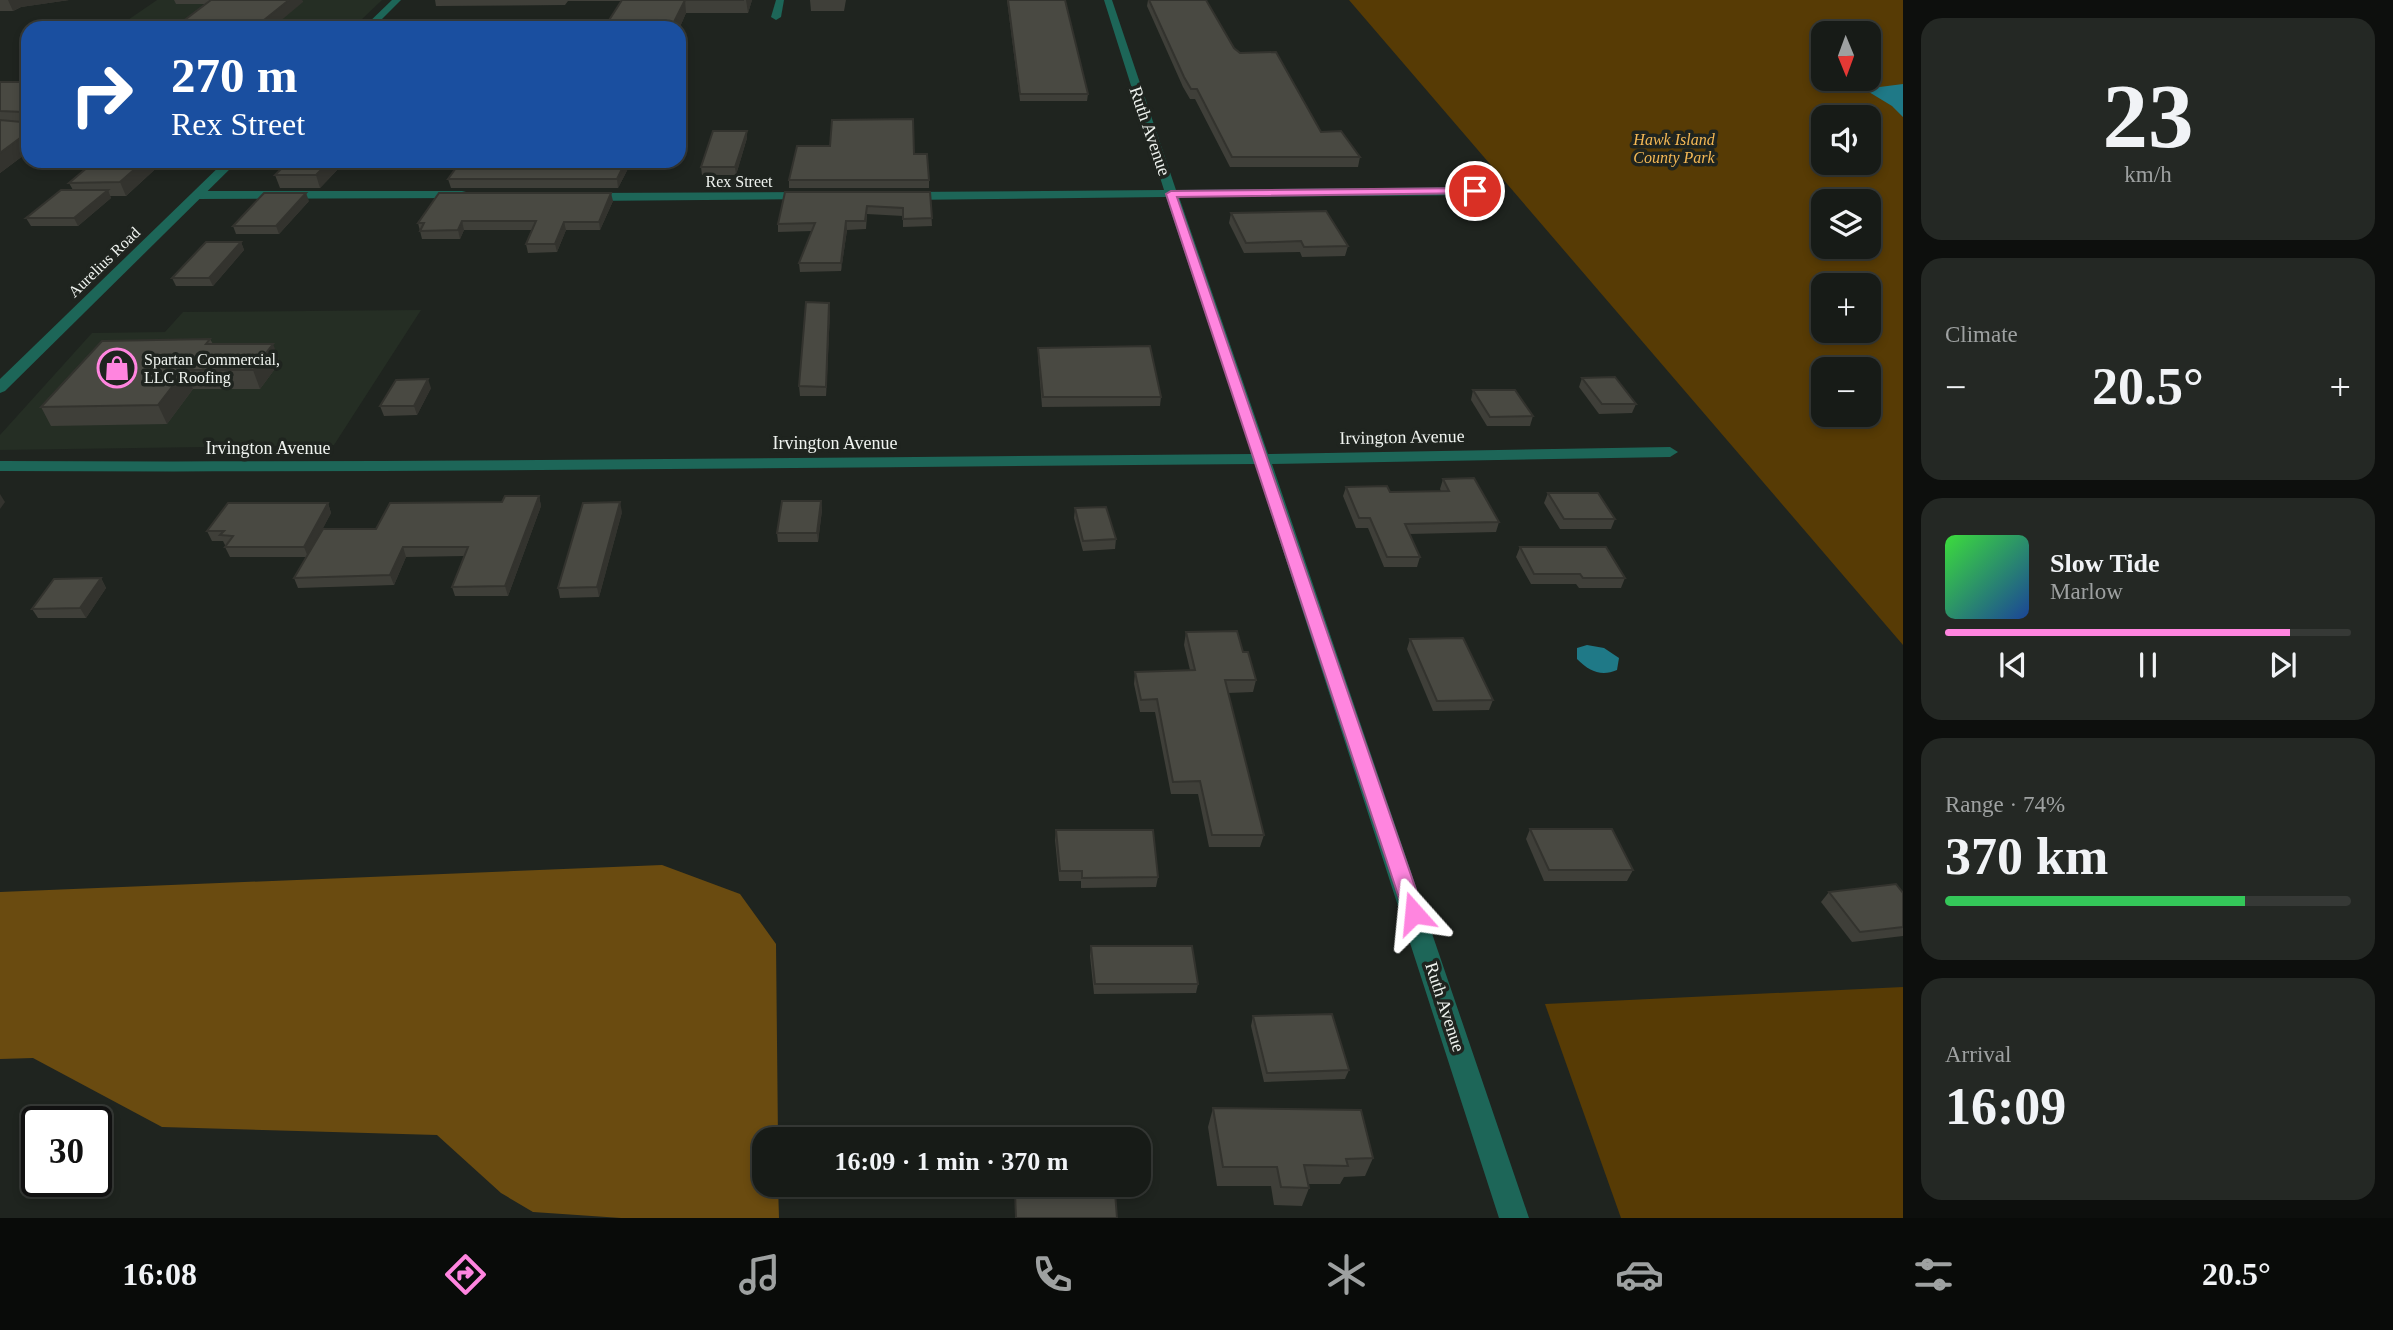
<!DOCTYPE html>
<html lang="en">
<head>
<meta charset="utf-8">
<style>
  :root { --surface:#171b17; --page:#242824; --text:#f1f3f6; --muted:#9ea1a1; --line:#363936; --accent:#ff85df }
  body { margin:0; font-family:"Times New Roman",serif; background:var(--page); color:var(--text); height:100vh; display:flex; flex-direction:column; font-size:26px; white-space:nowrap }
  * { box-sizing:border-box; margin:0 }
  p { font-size:23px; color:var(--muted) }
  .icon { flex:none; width:38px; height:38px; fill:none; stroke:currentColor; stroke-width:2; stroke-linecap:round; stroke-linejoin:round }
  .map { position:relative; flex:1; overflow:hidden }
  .sheet { display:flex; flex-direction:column; gap:18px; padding:18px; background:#0d0f0d; width:490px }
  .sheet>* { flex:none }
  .guide { position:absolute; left:21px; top:21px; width:665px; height:147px; border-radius:21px; box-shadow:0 4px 10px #0003,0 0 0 2px var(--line); background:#1a4fa0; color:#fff; overflow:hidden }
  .needle { width:46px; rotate:179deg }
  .tools { position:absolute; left:1811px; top:21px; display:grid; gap:14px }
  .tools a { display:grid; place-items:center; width:70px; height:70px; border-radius:14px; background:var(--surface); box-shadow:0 4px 10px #0003,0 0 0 2px var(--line); font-size:35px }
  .speed { position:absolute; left:21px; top:1106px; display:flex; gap:14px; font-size:35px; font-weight:700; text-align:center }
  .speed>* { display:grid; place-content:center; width:91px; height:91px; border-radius:50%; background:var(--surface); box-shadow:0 4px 10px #0003,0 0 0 2px var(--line); line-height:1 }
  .speed .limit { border:4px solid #111; border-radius:10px; background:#fff; color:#111 }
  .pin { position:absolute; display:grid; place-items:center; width:60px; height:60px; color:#fff; margin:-30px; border:4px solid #fff; border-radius:50%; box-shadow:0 2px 7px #0007 }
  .me { position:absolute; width:77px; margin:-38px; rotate:342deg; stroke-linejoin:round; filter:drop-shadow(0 0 5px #0008) }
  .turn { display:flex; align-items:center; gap:24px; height:147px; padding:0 35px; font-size:32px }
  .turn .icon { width:91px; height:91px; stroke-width:2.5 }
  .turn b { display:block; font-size:49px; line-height:60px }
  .big { font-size:52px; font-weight:700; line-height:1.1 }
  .sheet .card { flex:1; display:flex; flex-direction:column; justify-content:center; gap:10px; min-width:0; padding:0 24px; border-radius:21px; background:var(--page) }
  .sheet .dial { align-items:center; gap:0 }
  .dial b { font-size:91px; line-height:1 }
  .song { display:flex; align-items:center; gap:21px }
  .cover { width:84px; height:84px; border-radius:10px; background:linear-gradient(135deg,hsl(120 70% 55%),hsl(220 70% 35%)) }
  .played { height:7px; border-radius:4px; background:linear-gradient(90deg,var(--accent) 85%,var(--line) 85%) }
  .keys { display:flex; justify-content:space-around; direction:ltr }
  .heat { display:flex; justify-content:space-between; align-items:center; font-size:38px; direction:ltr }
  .charge { height:10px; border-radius:5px; background:linear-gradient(90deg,#34c759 74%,var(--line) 0) }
  .trip { position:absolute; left:752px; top:1127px; width:399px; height:70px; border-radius:21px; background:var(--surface); box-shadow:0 4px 10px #0003,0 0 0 2px var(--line); font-weight:700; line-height:70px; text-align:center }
  .menu { display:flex; height:112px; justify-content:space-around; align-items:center; background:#090b09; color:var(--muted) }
  .menu .icon { width:49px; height:49px }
  .menu .on { color:var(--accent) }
  .menu b { font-size:32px; color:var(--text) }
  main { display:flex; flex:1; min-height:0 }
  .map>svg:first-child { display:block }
</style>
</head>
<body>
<main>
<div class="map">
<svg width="1903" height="1218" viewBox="0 0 1903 1218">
  <rect width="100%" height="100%" fill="#1f241f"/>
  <g fill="#252e24">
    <path d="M157 0H382L359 22 122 24Z"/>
    <path d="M421 310 334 445 0 450V435L92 333 165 332 183 312Z"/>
  </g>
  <g fill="#573b05" fill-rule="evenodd">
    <path d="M1349 0H1903V645ZM1824 33H1869V79H1824ZM1824 117H1869V163H1824ZM1824 201H1869V247H1824ZM1824 285H1869V331H1824ZM1824 369H1869V415H1824Z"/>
    <path d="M1903 987V1218H1621L1545 1004Z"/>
  </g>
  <path fill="#6a4b10" d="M662 865 740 894 776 944 778 1139H765V1185H778L779 1218H621L533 1212 501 1193 437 1135 162 1127 33 1058 0 1059V892Z"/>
  <g fill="#1f7987">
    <path d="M1903 84V117L1892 106 1864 89Z"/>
    <path d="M1587 645 1604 648 1619 658 1617 670C1601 677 1589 671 1577 659V648Z"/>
  </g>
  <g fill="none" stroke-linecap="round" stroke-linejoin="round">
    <g fill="#1d6658" fill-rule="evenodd">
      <path d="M776 0H784L781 17 776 20 771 17Z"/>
      <path d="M1104 0H1112L1176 190 1492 187 1498 191 1492 195 1179 197 1268 454 1670 447 1678 452 1670 457 1272 464 1529 1218H1499L1255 464C837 467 418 473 0 471V461C417 463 834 457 1252 454L1166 197 905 200 899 196 905 192 1164 190Z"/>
      <path d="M462 191 466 192V198L197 199 191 195 197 191Z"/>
      <path d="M808 192 814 196 812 199 586 201 580 197 586 193Z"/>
    </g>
    <g fill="#1d6658" fill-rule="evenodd">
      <path d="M392 0H401L373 28H363Z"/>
      <path d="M225 161H238L5 391 0 393V379Z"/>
    </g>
  </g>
  <g fill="#3f3f39">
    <path d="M0 0H69L21 7 13 11H0Z"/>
    <path d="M174 0H302L303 2 205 4H176Z"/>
    <path d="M435 0H752L748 13H686L679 29 621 1H568L565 5 436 6Z"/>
    <path d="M810 0H846L844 11H811Z"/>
    <path d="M1007 0H1065L1088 94 1087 101H1020Z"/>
    <path d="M1148 0H1206L1234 48 1321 132 1360 157 1358 167H1230L1195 99H1190L1183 87 1147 6Z"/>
    <path d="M0 82H21L28 152 0 173Z"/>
    <path d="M747 138 736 175H702L701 167Z"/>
    <path d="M914 154 929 180V188H789V180Z"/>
    <path d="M95 161H164L126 196H110L111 198 78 226H31L26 218 73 190 69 183Z"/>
    <path d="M461 161H632L618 188H451L448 179Z"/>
    <path d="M279 164 340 167 320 188H280L275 175 281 170Z"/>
    <path d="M930 192 932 226 903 227V216L867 214 866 229 847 230 841 271 800 272 799 263 812 231 778 232V224Z"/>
    <path d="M309 201 279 234H236L233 226Z"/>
    <path d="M613 201 600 230H566L557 252 528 253 526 244 532 230H464L460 239H422L418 223Z"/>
    <path d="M1231 213 1348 246 1345 256 1302 257 1300 252 1244 253 1229 223Z"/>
    <path d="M241 242 244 250 213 286H176L172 278Z"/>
    <path d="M830 312 826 396H800L799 386Z"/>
    <path d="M210 339 213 344 280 362 260 389H193L167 424 51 426 41 407Z"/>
    <path d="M1038 348 1161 397 1160 406 1042 407 1038 357Z"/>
    <path d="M1582 378 1636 404 1632 413 1599 414 1579 387Z"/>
    <path d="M431 388 417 415 384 416 380 406Z"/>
    <path d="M1473 390 1533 416 1530 426H1487L1471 400Z"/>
    <path d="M1443 479 1499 522 1496 532 1409 534 1420 557 1417 567H1384L1368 528H1356L1343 496 1346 487 1390 492 1441 491 1440 489Z"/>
    <path d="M1548 493 1615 519 1611 529H1560L1544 503Z"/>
    <path d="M539 496 541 506 508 596H455L452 587 464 556 406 557 394 585 298 588 294 578 307 557H230L225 547 227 545H225L223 541H212L207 531 328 503 331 513 318 537 376 529 502 502Z"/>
    <path d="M821 501 822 510 818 542H778L777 533Z"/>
    <path d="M1075 508 1116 539 1115 549 1083 551 1074 518Z"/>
    <path d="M622 512 599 597 560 598 558 588Z"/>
    <path d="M1520 547 1625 578 1621 588H1579L1576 584H1531L1516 557Z"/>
    <path d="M101 578 106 588 86 618H38L32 609Z"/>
    <path d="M1186 632 1243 652 1256 680 1253 692 1228 693 1264 835 1260 847H1209L1198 794H1171L1155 712H1140L1134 684 1135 672 1190 670 1184 645Z"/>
    <path d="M1410 639 1493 700 1489 710 1433 711 1407 649Z"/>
    <path d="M1530 829 1633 870 1627 881H1544L1526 839Z"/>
    <path d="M1056 830 1158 877 1156 887 1081 888V881H1059L1055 840Z"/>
    <path d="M1829 892 1903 893V936L1852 942 1821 902Z"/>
    <path d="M1091 946 1198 984 1196 993 1094 994 1090 956Z"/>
    <path d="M1253 1016 1349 1070 1345 1079 1264 1082 1251 1026Z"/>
    <path d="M1213 1108 1373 1158 1365 1176 1344 1177 1340 1184H1308L1309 1188 1302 1206 1274 1205 1271 1186H1217L1208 1127Z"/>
  </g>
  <g fill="#33332e">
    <path d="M8 0H69L21 7 13 11Z"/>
    <path d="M289 0H302L303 2 272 28H254Z"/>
    <path d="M685 0 686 13 679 29 671 28Z"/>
    <path d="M746 0H752L748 13Z"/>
    <path d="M747 131V138L736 175 735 167Z"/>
    <path d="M28 132V152L0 173V153Z"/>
    <path d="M144 161H164L126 196 120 182Z"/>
    <path d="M327 161H338L340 167 320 188 316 175Z"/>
    <path d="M626 161H632L618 188 617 179Z"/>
    <path d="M108 190 111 198 78 226 74 218Z"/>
    <path d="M306 193 309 201 279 234 276 226Z"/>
    <path d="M611 193 613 201 600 230 599 222Z"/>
    <path d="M462 221 464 230 460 239 458 230Z"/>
    <path d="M846 221 847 230 841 271V263Z"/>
    <path d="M564 222 566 230 557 252 555 244Z"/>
    <path d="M241 242 244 250 213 286 209 278Z"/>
    <path d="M829 303 830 312 826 396V387Z"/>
    <path d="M273 344 280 362 260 389 253 370Z"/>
    <path d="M185 370 193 389 167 424 158 405Z"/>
    <path d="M428 379 431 388 417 415 414 406Z"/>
    <path d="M0 494 5 502 0 509Z"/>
    <path d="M539 496 541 506 508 596 505 586Z"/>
    <path d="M821 501 822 510 818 542 817 533Z"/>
    <path d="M620 502 622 512 599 597 597 587Z"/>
    <path d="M328 503 331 513 308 557 304 547Z"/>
    <path d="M403 547 406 557 394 585 390 575Z"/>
    <path d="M101 578 106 588 86 618 80 608Z"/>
  </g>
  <g fill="#494942" stroke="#33332e" stroke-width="2">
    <path d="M211 0H289L254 28H174Z"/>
    <path d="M622 0H744H685L671 28H604Z"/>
    <path d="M1008 0H1065L1088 94H1020Z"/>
    <path d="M1149 0H1206L1234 48 1240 53 1276 52 1321 132 1341 131 1360 157H1232L1197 89H1191L1184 77Z"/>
    <path d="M28 77V132L0 153V120L21 122 23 112 0 111V82H21Z"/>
    <path d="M913 119 914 154H927L929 180H789L797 146H830L832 120Z"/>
    <path d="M713 131H747L735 167H701Z"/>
    <path d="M95 161H144L120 182 69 183Z"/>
    <path d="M282 161H330L316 175H275L286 164H279Z"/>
    <path d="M461 161H626L617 179H448Z"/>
    <path d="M61 190H108L74 218H26Z"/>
    <path d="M785 192H930L932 218 903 219V208L867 206 865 221H846L841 263H799L815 223 778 224Z"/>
    <path d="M264 193H306L276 226H233Z"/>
    <path d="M439 193H611L599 222H564L555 244H526L536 221H462L458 230 420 231 424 223H418Z"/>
    <path d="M1326 211 1348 246 1304 247 1301 241 1246 243 1231 213Z"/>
    <path d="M206 242H241L209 278H172Z"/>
    <path d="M806 302 829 303 826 387 799 386Z"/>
    <path d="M210 339 206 344H273L253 370H185L158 405 41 407 102 341Z"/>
    <path d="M1150 346 1161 397H1043L1038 348Z"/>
    <path d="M1615 377 1636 404H1602L1582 378Z"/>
    <path d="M428 379 414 406H380L396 380Z"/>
    <path d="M1473 390H1515L1533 416 1490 417Z"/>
    <path d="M1474 478 1499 522 1405 524 1420 557H1387L1370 518H1359L1346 487 1387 486 1390 492 1449 491 1443 479Z"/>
    <path d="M1548 493H1598L1615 519H1564Z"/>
    <path d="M505 496H539L505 586 452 587 468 547H403L390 575 294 578 323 529H376L390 503 502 502Z"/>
    <path d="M782 501H821L817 533H777Z"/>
    <path d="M620 502 597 587 558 588 583 503Z"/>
    <path d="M228 503H328L304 547H225L233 536 220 535 224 531H207Z"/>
    <path d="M1106 507 1116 539 1083 541 1075 508Z"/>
    <path d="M1520 547H1606L1625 578H1583L1580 574H1534Z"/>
    <path d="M101 578 80 608 32 609 54 579Z"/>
    <path d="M1237 631 1243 652H1248L1256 680H1225L1264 835H1212L1200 781 1173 782 1157 699 1141 700 1135 672 1195 670 1186 632Z"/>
    <path d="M1463 638 1493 700 1437 701 1410 639Z"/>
    <path d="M1530 829H1612L1633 870H1549Z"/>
    <path d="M1056 830H1153L1158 877 1082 878V871H1060Z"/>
    <path d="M1896 884 1903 893V927L1860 932 1829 892Z"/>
    <path d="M1091 946H1192L1198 984H1095Z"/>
    <path d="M1332 1014 1349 1070 1267 1073 1253 1016Z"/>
    <path d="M1213 1108 1361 1110 1373 1158 1346 1159 1348 1166 1304 1165 1309 1188 1281 1187 1277 1167H1223Z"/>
    <path d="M1015 1192H1115L1117 1218H1016Z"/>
  </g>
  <path fill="#ff85df" stroke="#a65691" stroke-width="2" d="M1475 188 1479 193 1177 197 1424 913 1421 919 1414 922 1407 919 1404 913 1166 194 1171 191Z"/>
  <defs>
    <symbol id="shop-ring" viewBox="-11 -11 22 22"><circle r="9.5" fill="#1f241f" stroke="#ff85df" stroke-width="1.5"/><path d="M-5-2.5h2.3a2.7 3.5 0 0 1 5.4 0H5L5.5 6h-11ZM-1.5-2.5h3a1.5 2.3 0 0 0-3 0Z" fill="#ff85df"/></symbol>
  </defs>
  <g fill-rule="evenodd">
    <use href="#shop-ring" x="95" y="346" width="44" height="44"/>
  </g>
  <g text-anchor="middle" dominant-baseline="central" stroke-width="7" stroke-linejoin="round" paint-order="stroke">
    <g font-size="16" font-style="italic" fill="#f4b855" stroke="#1f241f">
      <text x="1674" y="139">Hawk Island<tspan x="1674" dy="18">County Park</tspan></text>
    </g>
    <g font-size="16" fill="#eff3ef" stroke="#1f241f">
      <text x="739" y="181">Rex Street</text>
      <text transform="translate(104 262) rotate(-44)">Aurelius Road</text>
    </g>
    <g font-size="16" fill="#eff3ef" stroke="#1f241f" text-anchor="start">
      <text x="144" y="359">Spartan Commercial,<tspan x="144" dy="18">LLC Roofing</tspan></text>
    </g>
    <g font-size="18" fill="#eff3ef" stroke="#1f241f">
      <text transform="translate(1150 131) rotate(71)">Ruth Avenue</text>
      <text transform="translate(1402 437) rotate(-1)">Irvington Avenue</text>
      <text x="835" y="443">Irvington Avenue</text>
      <text x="268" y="448">Irvington Avenue</text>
      <text transform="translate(1445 1007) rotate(72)">Ruth Avenue</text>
    </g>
  </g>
</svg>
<div class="tools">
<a><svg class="needle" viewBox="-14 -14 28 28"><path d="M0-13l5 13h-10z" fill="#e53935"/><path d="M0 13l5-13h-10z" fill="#9ea1a1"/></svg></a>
<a><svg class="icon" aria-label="sound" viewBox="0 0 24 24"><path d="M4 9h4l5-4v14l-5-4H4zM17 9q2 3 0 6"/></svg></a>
<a><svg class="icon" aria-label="layers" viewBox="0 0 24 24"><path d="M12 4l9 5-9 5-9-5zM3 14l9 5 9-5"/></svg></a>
<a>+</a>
<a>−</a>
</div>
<div class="speed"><div class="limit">30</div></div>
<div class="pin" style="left:1475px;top:191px;background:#d93025"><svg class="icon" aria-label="arrive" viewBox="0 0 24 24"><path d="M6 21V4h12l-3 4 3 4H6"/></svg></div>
<svg class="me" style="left:1414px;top:913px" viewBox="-20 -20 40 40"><path d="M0-17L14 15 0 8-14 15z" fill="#ff85df" stroke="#fff" stroke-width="4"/></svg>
<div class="trip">16:09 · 1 min · 370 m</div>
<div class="guide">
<div class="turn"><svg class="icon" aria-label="right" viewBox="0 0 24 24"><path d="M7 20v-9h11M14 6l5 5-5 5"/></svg><div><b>270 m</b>Rex Street</div></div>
</div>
</div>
<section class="sheet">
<div class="card dial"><b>23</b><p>km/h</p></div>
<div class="card"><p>Climate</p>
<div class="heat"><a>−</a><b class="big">20.5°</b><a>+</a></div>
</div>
<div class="card">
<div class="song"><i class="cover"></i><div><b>Slow Tide</b><p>Marlow</p></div></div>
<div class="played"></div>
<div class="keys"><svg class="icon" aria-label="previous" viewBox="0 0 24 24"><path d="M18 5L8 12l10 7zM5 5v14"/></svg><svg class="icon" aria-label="pause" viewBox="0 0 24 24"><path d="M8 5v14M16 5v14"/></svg><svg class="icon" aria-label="next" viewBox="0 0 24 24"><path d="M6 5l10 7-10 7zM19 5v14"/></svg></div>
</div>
<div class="card"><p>Range · 74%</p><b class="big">370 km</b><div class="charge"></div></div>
<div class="card"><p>Arrival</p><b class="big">16:09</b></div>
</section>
</main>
<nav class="menu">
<b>16:08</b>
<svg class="icon on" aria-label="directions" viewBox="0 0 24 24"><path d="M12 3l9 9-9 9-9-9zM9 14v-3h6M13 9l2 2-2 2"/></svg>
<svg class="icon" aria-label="music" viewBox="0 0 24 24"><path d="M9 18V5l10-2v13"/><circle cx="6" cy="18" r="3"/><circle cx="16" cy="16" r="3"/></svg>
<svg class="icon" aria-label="phone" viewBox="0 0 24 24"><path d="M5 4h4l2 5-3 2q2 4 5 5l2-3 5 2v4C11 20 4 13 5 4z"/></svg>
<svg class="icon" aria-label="climate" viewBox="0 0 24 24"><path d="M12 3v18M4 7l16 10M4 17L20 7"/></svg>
<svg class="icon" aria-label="car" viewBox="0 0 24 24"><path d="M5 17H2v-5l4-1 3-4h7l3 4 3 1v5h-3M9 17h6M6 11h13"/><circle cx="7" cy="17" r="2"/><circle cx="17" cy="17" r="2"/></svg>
<svg class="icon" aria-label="filters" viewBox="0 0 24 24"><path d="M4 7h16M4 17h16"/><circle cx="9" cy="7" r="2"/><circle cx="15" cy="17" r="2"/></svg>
<b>20.5°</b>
</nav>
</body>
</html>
